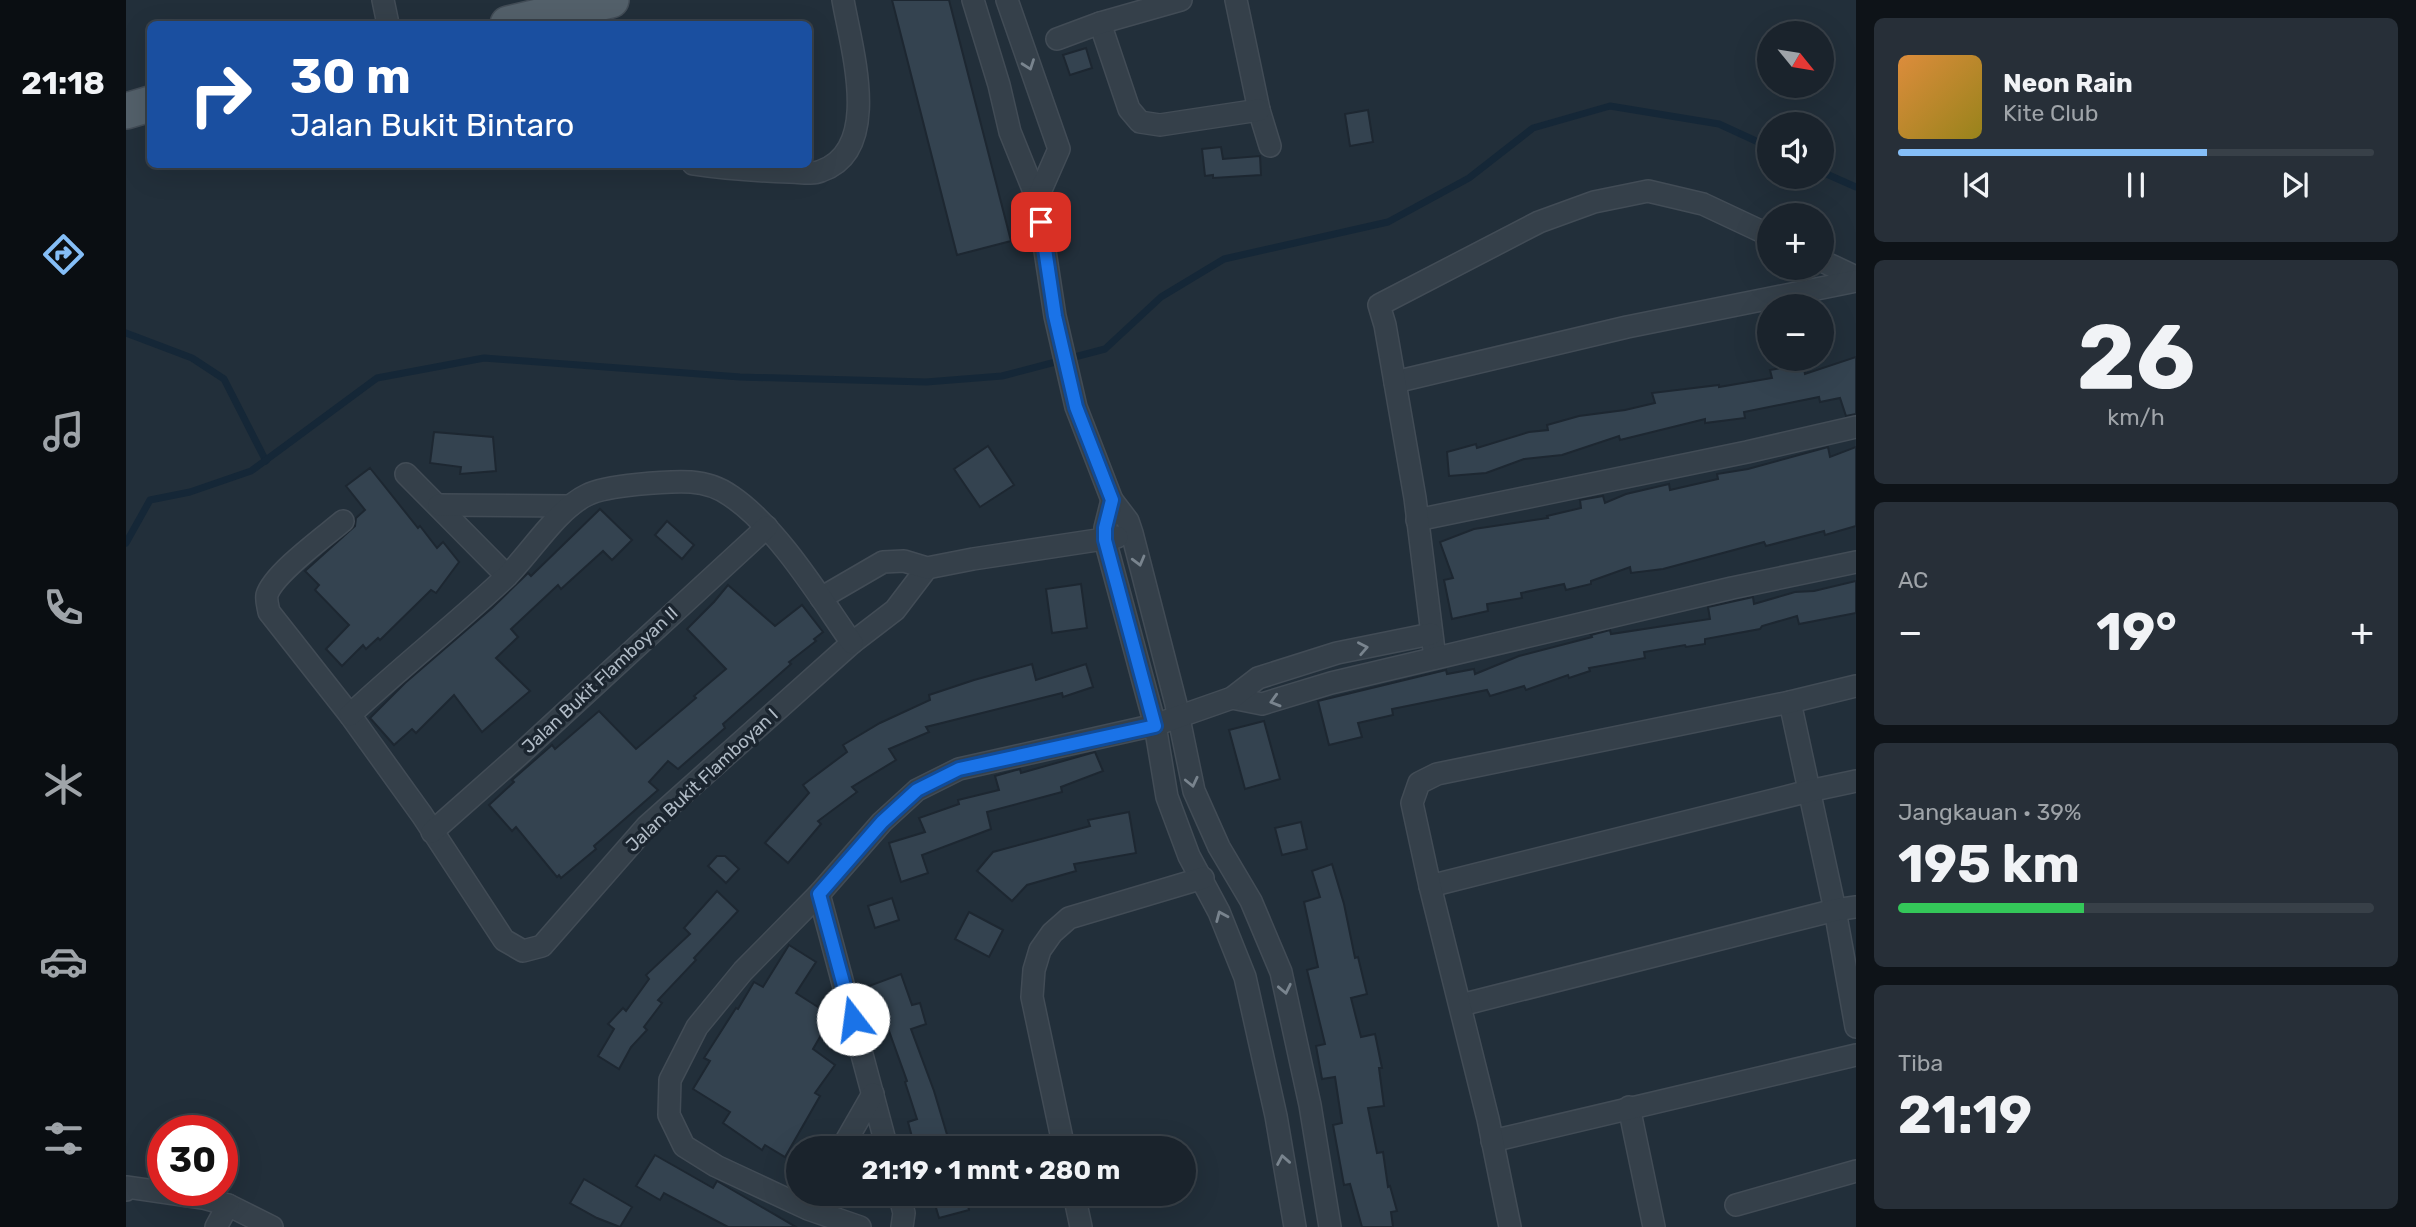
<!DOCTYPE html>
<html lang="id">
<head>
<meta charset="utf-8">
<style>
  :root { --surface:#1a232c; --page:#272f38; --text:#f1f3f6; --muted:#9fa4a9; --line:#384048; --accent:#85bef7 }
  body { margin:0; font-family:Rubik,sans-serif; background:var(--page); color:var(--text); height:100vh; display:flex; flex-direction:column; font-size:26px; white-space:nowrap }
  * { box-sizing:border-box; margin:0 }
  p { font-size:23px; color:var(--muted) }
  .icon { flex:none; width:38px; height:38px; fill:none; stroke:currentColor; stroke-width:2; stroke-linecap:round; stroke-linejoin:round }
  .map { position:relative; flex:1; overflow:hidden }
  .drawer { display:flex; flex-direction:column; gap:18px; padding:18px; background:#0e1318; width:560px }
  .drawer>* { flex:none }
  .hud { position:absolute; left:21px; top:21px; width:665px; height:147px; border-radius:10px; box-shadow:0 7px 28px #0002,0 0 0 2px var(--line); background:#1a4fa0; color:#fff; overflow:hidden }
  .needle { width:46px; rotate:120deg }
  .controls { position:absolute; left:1631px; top:21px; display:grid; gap:14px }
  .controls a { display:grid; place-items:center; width:77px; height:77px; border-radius:50%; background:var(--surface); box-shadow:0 7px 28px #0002,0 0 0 2px var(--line); font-size:35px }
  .speed { position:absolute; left:21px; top:1115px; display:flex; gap:14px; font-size:35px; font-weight:700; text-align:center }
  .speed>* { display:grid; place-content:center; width:91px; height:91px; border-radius:50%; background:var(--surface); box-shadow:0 7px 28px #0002,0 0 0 2px var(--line); line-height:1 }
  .speed .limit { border:10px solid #d22; background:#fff; color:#111 }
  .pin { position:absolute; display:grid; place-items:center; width:60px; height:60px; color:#fff; margin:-30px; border-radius:14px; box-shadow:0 4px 10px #0006 }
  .me { position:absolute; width:77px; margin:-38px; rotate:345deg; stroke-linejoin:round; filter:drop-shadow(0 0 5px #0008) }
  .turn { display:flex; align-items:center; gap:24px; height:147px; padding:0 28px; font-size:32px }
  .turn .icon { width:91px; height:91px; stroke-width:2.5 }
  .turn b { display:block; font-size:49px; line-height:60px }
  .big { font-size:52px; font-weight:700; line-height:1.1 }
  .drawer .card { flex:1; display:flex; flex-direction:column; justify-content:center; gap:10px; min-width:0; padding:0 24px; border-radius:10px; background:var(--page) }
  .drawer .dial { align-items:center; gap:0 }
  .dial b { font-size:91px; line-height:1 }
  .song { display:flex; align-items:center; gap:21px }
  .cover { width:84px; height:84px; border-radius:10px; background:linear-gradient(135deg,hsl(30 70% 55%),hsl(50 70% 35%)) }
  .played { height:7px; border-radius:4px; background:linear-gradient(90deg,var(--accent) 65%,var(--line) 65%) }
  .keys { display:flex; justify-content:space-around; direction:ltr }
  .heat { display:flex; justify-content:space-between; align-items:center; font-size:38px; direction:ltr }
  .charge { height:10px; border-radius:5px; background:linear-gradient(90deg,#34c759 39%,var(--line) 0) }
  .trip { position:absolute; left:660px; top:1136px; width:410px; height:70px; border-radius:35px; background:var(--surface); box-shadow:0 7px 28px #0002,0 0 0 2px var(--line); font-weight:700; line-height:70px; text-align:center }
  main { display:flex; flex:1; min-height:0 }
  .dock { display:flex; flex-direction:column; width:126px; justify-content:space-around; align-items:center; background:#0a0e12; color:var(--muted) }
  .dock .icon { width:49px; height:49px }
  .dock .active { color:var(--accent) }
  .dock b { font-size:32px; color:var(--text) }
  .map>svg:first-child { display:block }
</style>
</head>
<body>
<main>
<nav class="dock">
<b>21:18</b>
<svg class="icon active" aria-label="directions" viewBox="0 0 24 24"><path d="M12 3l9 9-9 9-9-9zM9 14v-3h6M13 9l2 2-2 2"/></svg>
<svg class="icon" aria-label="music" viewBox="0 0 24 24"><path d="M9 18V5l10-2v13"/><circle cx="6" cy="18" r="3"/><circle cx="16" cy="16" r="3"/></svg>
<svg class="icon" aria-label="phone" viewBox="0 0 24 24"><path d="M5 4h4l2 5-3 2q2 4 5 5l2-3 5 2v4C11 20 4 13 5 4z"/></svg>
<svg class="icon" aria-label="climate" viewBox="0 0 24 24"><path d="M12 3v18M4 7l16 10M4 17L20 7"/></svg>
<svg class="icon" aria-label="car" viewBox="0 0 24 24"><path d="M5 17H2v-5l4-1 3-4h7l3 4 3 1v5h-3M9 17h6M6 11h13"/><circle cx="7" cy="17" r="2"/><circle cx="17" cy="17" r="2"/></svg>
<svg class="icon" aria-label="filters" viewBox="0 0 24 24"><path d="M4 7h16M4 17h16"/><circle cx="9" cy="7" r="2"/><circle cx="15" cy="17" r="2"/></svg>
</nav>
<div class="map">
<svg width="1730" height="1227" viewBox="0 0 1730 1227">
  <rect width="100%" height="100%" fill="#222f3a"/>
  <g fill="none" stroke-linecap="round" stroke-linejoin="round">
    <g stroke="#152737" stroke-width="7">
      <path d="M1696 172 1730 187"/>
      <path d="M0 333 66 358 98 379 140 461"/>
      <path d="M0 543 24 500 64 492 125 471 251 378 358 358 614 377 800 382 876 376 979 349 1035 297 1098 259 1262 222 1343 178 1407 128 1484 106 1593 124 1643 147"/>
    </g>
  </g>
  <g fill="#344350" stroke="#1d2731" stroke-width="2">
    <path d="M766 0H823L885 241 831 255Z"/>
    <path d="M960 48 966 68 944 75 937 55Z"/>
    <path d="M1242 110 1247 142 1224 146 1219 114Z"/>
    <path d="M1095 147 1097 159 1134 156 1135 175 1087 178V175L1079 176 1076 149Z"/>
    <path d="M1730 357V414L1720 416 1714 398 1694 402 1693 397 1618 412 1619 418 1579 423V419L1494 440 1493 436 1436 455 1398 459 1360 473 1323 476 1321 452 1350 444 1351 448 1403 432 1422 430 1421 425 1453 416 1499 410 1529 403 1526 393 1593 385V387L1646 378 1644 370 1677 364 1679 374Z"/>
    <path d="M308 432 367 437 370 471 334 474 335 467 304 463Z"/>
    <path d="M862 446 888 485 854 507 828 469Z"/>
    <path d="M1702 447 1704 457 1730 447V526L1699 535 1698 531 1640 546 1638 542 1537 569 1505 573 1504 567 1465 581V584L1440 590 1438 584 1395 593 1396 598 1361 604 1362 611 1326 619 1318 580 1327 578 1314 542 1348 529 1422 518 1421 516 1455 508 1454 500 1477 496 1479 503 1500 494 1543 484 1544 490 1592 479 1591 474 1622 469Z"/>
    <path d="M244 468 292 528 294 526 311 548 317 542 333 562 310 593 305 590 254 640 252 638 240 649 237 645 216 666 200 649 223 625 189 590 193 585 179 571 229 526 230 518 239 510 220 486Z"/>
    <path d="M474 509 506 540 486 560 477 551 435 589 432 585 385 629 392 637 370 658 404 691 356 732 328 695 290 733 286 729 268 745 244 718 279 683 366 608 402 573 405 576Z"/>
    <path d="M541 521 568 545 556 559 529 535Z"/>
    <path d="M1730 581V613L1673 624 1671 616 1636 626 1634 629 1579 639V644L1560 647 1559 645 1518 652 1519 658 1463 668 1464 671 1443 678 1442 675 1400 690 1398 686 1364 696 1361 690 1266 709 1267 715 1232 723 1236 737 1203 745 1192 701 1320 670 1321 674 1348 669 1349 674 1393 656 1466 637 1465 635 1484 630 1485 634 1584 619 1582 607 1627 597 1628 604 1669 592 1688 591Z"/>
    <path d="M955 584 961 628 926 633 920 589Z"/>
    <path d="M602 585 649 626 676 605 697 632 688 639 690 641 663 662 665 664 597 724 599 728 552 769 542 761 523 782 532 790 468 846 470 849 435 878 433 875 431 877 390 827 386 831 363 805 388 782 386 780 426 745 429 749 473 711 510 749 570 698 568 696 600 669 561 629 588 602Z"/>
    <path d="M906 664 910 680 960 664 967 687 937 697 936 693 800 727 803 732 763 749 770 760 726 787 731 792 692 821 695 824 662 863 639 843 683 793 677 785 721 752 717 745 754 723 804 700 803 695 848 680Z"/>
    <path d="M1138 721 1154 779 1119 789 1103 730Z"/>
    <path d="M969 752 977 771 935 787 936 792 861 812 865 829 796 855 802 873 775 882 763 843 799 832 793 818 833 804 832 800 873 790 869 776 894 769 895 773Z"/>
    <path d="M1003 812 1010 853 948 864 950 871 901 885 886 901 851 871 867 852 964 826 962 820Z"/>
    <path d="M1175 822 1181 849 1156 855 1149 828Z"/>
    <path d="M591 856H599L613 869 600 883 582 866Z"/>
    <path d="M1206 864 1218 904 1229 958 1232 957 1241 994 1225 998 1235 1037 1249 1034 1256 1068H1253L1258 1106 1242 1108 1251 1153 1257 1152 1262 1187 1264 1186 1271 1211 1265 1212 1267 1227H1236L1224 1184 1218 1185 1207 1125 1216 1123 1209 1077 1196 1079 1190 1046 1199 1044 1181 970 1192 967 1178 902 1194 897 1186 871Z"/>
    <path d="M591 891 612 911 568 958 570 960 532 1000 536 1003 518 1027 521 1030 505 1047 493 1069 472 1056 488 1029 482 1024 497 1008 500 1011 523 979 520 975 564 934 558 928Z"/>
    <path d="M766 898 773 920 749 928 742 906Z"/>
    <path d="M843 912 877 930 863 957 829 939Z"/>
    <path d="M663 945 690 962 670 993 706 1016 687 1049 709 1065 689 1093 694 1096 659 1157 639 1145 636 1150 597 1123 604 1112 567 1089 584 1061 578 1058 610 1008 612 1009 628 982 637 987Z"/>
    <path d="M775 974 786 1005 794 1003 800 1024 785 1029 808 1091 825 1148H789L782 1122 791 1119 779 1082 781 1081 754 1006 751 1007 743 986Z"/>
    <path d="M529 1155 587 1188 591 1181 670 1227H602L538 1193 534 1200 510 1186Z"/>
    <path d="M458 1179 506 1207 494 1227 471 1218 444 1203Z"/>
    <path d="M806 1194H839L843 1210 813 1218Z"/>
  </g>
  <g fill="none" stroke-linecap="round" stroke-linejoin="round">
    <defs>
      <g id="minor">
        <path d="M257 0 262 24"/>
        <path d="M847 0 873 85 884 132 911 199 929 316 950 407 986 500 1002 521 1006 533 1050 704 1068 791 1093 847 1125 901 1155 972 1184 1105 1204 1227"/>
        <path d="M881 0 933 149 911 199"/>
        <path d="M1110 0 1133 110 1144 146"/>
        <path d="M974 23 1003 109 1014 122 1034 125 1133 110"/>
        <path d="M931 39 974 23 1055 0"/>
        <path d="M567 164C599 169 631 171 663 172 673 172 686 175 695 171 757 150 725 47 717 0"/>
        <path d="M1696 261 1730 277"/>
        <path d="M1269 382 1501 327 1730 281"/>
        <path d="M280 474 381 576"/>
        <path d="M986 500 979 528V540L1029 725 1041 797 1063 856 1093 912 1119 977 1150 1116 1169 1227"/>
        <path d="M313 505 444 506"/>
        <path d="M1291 520 1621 452 1730 427"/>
        <path d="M217 521C198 537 147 574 141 595 140 601 142 606 143 612L224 715 296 815 378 940 397 951 416 946 521 826 726 643 769 610 801 568"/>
        <path d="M695 598 757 562 778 561 801 568 847 559 991 537"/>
        <path d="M1309 658 1289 498 1259 325 1253 305 1413 222 1468 202 1522 191 1577 204 1643 235"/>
        <path d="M1106 698 1136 704 1205 683 1606 588 1730 562"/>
        <path d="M1664 702 1709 910 1730 1027"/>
        <path d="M224 715C275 667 329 625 379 578 404 554 431 509 461 495 480 485 542 481 565 482 579 483 594 488 605 496 652 528 693 596 726 643"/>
        <path d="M306 832 392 756 641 527"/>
        <path d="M1304 886 1683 791 1730 781"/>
        <path d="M693 894 761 1148"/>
        <path d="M1335 1005 1709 910 1730 907"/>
        <path d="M1503 1107 1528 1227"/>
        <path d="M1366 1141 1730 1055"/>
        <path d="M716 1148 747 1094"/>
        <path d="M938 1148 906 997 908 970 914 950 926 933 943 918 1077 878"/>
        <path d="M0 1190V1187L77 1198 102 1205 146 1227"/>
        <path d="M773 1194 778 1213 776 1227"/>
        <path d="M948 1194 955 1227"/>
        <path d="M1610 1205 1730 1171"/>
        <path d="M90 1227 102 1205"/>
        <path d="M734 1227 682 1209 590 1166 558 1146 543 1115 544 1080 571 1027 617 971 693 894 756 822 791 790 833 769 1029 725 1106 698 1132 678 1211 653 1305 634"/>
        <path d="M1384 1227 1362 1119 1304 886 1286 803 1293 783 1311 774 1664 702 1730 686"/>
      </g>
      <g id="primary">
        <path d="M382 24 485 0"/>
        <path d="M0 111 24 104"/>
      </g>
    </defs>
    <use href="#minor" stroke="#424c56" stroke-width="24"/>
    <use href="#primary" stroke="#424c56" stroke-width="38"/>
    <use href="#minor" stroke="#35404a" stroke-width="21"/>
    <use href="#primary" stroke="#53606a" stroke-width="35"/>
  </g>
  <defs><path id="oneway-chevron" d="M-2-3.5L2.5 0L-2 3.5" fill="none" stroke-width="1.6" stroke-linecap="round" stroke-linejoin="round" transform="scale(1.75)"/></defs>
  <g stroke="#79848e">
    <use href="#oneway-chevron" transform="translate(903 65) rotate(70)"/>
    <use href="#oneway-chevron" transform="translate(1013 561) rotate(75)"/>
    <use href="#oneway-chevron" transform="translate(1237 648) rotate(-11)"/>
    <use href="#oneway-chevron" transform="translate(1149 701) rotate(164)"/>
    <use href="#oneway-chevron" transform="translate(1066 782) rotate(77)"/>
    <use href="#oneway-chevron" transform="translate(1095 916) rotate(-113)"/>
    <use href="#oneway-chevron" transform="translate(1159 989) rotate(78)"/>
    <use href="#oneway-chevron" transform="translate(1157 1160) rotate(-100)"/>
  </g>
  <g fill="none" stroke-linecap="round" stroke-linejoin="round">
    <defs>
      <path id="route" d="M727 1019 693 894 756 822 791 790 833 769 1029 726 979 540V528L986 500 950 407 929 316 915 222"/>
    </defs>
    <use href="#route" stroke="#114b97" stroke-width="18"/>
    <use href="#route" stroke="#1a73e8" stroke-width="12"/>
  </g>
  <g text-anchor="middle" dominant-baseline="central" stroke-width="7" stroke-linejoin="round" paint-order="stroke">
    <g font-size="18" fill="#b0bbc6" stroke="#1b252f">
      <text transform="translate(474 680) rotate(-43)">Jalan Bukit Flamboyan II</text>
      <text transform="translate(576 780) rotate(-43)">Jalan Bukit Flamboyan I</text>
    </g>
  </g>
</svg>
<div class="controls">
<a><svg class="needle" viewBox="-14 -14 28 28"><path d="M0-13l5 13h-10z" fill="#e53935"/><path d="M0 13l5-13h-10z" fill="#9fa4a9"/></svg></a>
<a><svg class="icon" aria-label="sound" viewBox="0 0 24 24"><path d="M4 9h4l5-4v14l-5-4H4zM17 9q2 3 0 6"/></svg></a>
<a>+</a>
<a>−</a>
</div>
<div class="speed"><div class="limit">30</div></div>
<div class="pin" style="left:915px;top:222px;background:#d93025"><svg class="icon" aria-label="arrive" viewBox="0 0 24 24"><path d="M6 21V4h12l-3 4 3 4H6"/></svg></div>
<svg class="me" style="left:727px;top:1019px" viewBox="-20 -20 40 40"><circle r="19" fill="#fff"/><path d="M0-13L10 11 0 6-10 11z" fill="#1a73e8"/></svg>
<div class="trip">21:19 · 1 mnt · 280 m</div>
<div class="hud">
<div class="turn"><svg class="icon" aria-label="right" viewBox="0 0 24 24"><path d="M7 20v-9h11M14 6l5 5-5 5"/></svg><div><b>30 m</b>Jalan Bukit Bintaro</div></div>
</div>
</div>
<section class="drawer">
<div class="card">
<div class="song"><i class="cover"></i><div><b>Neon Rain</b><p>Kite Club</p></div></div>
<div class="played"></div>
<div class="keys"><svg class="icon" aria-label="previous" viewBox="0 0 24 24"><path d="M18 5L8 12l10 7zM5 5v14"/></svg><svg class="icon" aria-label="pause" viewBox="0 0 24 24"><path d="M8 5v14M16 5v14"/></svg><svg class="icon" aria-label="next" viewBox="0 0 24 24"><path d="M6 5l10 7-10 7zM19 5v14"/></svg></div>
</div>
<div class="card dial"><b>26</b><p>km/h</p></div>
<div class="card"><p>AC</p>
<div class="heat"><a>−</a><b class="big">19°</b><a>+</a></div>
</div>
<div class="card"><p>Jangkauan · 39%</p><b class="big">195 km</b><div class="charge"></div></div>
<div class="card"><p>Tiba</p><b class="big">21:19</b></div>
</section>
</main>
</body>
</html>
